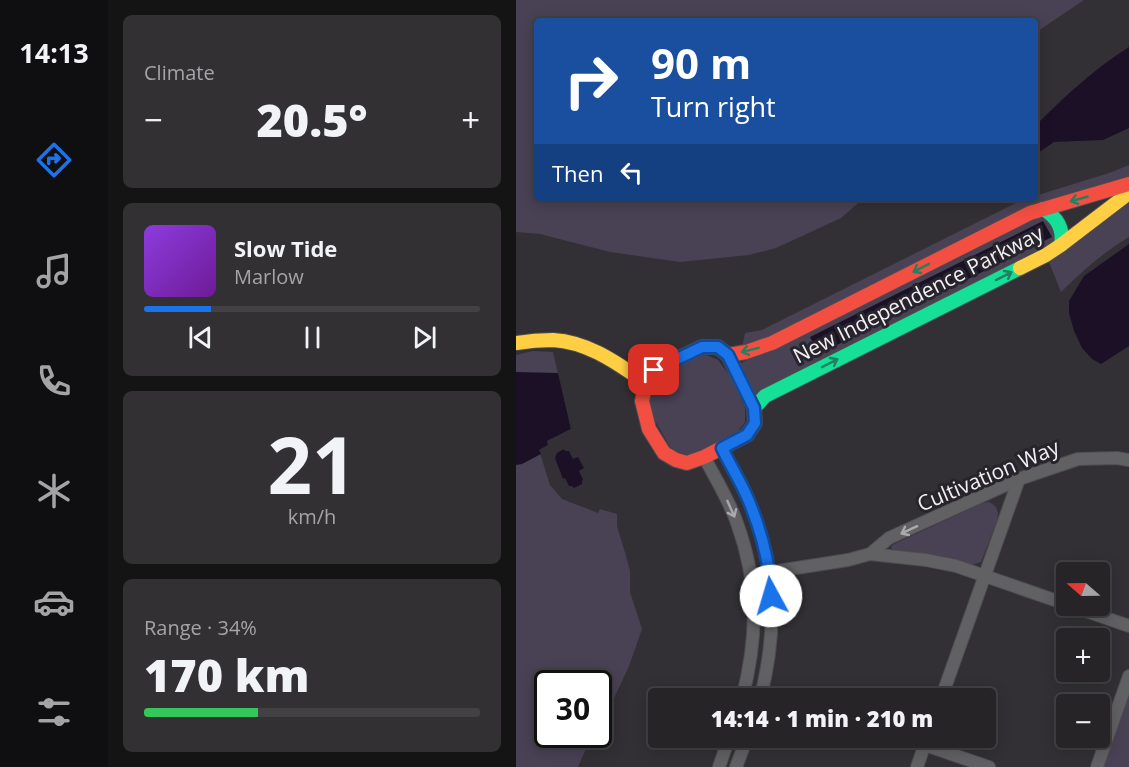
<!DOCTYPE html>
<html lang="en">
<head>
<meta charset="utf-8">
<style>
  :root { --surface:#262427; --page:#323033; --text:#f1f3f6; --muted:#a4a4a7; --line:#424144; --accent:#1a73e8 }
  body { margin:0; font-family:"Open Sans",sans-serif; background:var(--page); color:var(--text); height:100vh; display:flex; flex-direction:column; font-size:22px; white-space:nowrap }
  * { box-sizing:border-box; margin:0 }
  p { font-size:20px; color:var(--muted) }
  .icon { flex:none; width:33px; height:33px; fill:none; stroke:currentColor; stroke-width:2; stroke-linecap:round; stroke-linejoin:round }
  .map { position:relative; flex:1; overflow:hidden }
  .details { display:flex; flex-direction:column; gap:15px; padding:15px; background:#151415; width:408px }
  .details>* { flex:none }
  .top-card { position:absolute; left:18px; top:18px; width:504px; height:183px; border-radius:6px; box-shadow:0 3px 15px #0003,0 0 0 2px var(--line); background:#1a4fa0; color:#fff; overflow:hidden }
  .needle { width:39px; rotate:290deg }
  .buttons { position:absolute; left:540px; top:562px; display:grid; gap:12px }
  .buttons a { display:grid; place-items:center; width:54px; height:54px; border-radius:6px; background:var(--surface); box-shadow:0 3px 15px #0003,0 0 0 2px var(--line); font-size:30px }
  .speed { position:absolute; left:18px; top:670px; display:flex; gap:12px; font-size:30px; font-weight:700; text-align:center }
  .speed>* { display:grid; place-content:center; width:78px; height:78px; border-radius:50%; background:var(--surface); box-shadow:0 3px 15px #0003,0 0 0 2px var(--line); line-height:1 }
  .speed .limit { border:3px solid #111; border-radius:9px; background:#fff; color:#111 }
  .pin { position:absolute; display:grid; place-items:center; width:51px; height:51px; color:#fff; margin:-26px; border-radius:12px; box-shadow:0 3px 9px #0006 }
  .me { position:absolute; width:66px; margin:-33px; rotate:354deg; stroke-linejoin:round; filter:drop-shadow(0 0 4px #0008) }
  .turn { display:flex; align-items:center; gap:21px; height:126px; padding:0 18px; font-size:27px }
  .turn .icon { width:78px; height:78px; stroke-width:2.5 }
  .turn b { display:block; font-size:42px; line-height:51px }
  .then { display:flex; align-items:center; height:57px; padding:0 18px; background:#0003; gap:12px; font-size:22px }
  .big { font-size:45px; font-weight:800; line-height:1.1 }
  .details .card { flex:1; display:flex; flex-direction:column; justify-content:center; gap:9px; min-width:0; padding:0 21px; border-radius:9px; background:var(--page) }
  .details .dial { align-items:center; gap:0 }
  .dial b { font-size:78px; line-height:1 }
  .song { display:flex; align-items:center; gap:18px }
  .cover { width:72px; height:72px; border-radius:9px; background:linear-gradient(135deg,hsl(270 70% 55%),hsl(280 70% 35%)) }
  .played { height:6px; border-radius:3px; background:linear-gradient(90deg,var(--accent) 20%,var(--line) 20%) }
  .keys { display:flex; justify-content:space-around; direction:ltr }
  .heat { display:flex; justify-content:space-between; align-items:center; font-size:33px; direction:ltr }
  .charge { height:9px; border-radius:4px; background:linear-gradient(90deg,#34c759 34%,var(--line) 0) }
  .trip { position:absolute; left:132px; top:688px; width:348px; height:60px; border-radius:6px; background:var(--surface); box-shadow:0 3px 15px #0003,0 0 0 2px var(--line); font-weight:800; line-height:60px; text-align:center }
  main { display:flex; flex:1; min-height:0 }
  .tab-bar { display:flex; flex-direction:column; width:108px; justify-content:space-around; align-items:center; background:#0f0e10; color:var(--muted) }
  .tab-bar .icon { width:42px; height:42px }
  .tab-bar .on { color:var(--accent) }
  .tab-bar b { font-size:27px; color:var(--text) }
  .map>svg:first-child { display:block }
</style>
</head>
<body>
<main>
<nav class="tab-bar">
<b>14:13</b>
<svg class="icon on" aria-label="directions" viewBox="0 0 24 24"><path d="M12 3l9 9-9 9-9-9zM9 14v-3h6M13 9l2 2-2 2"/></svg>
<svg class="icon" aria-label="music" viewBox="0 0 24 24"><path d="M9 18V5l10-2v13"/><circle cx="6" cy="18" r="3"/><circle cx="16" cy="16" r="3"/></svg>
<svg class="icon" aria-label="phone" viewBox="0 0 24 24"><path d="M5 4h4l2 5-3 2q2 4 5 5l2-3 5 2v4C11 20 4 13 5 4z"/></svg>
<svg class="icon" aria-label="climate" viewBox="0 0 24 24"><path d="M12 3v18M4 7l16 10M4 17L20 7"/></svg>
<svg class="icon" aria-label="car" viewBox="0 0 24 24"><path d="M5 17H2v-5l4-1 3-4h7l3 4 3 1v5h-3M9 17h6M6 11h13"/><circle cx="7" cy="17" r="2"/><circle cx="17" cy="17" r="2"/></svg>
<svg class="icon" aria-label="filters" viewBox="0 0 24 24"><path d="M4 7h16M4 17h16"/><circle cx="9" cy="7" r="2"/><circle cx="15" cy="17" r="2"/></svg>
</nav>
<section class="details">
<div class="card"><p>Climate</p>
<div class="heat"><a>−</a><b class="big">20.5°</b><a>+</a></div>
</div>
<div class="card">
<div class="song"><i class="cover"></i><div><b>Slow Tide</b><p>Marlow</p></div></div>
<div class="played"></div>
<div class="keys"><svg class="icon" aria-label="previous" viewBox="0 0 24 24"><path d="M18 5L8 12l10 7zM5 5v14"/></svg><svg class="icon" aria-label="pause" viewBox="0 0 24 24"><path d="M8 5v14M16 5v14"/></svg><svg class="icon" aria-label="next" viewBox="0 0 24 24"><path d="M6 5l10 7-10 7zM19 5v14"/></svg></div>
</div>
<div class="card dial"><b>21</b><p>km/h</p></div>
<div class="card"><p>Range · 34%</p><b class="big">170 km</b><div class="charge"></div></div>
</section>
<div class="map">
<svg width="613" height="767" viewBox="0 0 613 767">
  <rect width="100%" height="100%" fill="#323034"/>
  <g fill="#494154">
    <path d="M0 0H568L519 33V21H21V198H348L325 218 260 248 233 255 164 262 94 252 24 234 0 232Z"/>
    <path d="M613 165V176L226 348 229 333 246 330 502 202 512 198H519V196L596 172Z"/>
    <path d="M613 200V237C588 252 566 271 545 292L533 262Z"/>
    <path d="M520 216 536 222 541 242 239 394 223 364Z"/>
    <path d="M17 351 37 352 55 429 31 441 32 445 23 450 34 485 46 499 82 513 84 509 101 514V526L110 556 114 571V592L126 629 113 666 93 709 85 716 83 721 82 684H32V735H76L62 767H0V355Z"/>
    <path d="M190 355 202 360 216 379 229 409V422L222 431 176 455 164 453 154 447 145 431 138 419 132 397 141 378 179 357Z"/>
    <path d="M473 502C482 506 483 512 481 521L465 562 456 565 378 552 375 547 378 544 467 503Z"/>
    <path d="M613 688V767H585Z"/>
  </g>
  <g fill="#1c1027">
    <path d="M613 47V128L587 140 538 142 519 155V126C548 97 578 69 613 47Z"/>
    <path d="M527 221 536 237 303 354 294 337Z"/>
    <path d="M613 244V346L585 364 576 359 566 348 558 331 553 313V301L568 276Z"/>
    <path d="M0 372 42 373 55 429 31 441 32 445 23 450 25 454 6 464 0 465Z"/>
    <path d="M48 449 49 451H53L57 459 62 457 68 468 63 471 67 479 66 481V484L58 488 56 486H53L49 478 47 479 39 458 41 453Z"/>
  </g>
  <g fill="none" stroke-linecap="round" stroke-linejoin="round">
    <defs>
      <g id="street">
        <path d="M206 448C214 465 224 481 231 497 260 562 262 631 244 699"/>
        <path d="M188 457C200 479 213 500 221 523 243 584 242 637 226 699"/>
        <path d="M354 554 410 560 440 566 550 604"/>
        <path d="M235 575 332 560 354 554 373 538 503 479 562 459 601 458 613 460"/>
        <path d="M555 606 613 626"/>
        <path d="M425 699 503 479"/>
        <path d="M409 745 473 767"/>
        <path d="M203 767 213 738"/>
        <path d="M220 767 231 738"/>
        <path d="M401 767 411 738"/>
        <path d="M581 767 613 676"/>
      </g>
      <g id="fast">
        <path d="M527 209C541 217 548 229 545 245"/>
        <path d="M238 408 249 396 504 268"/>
      </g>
      <g id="slow">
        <path d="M504 268 530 255 545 245 613 193"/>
        <path d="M0 343C12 341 25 340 37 340 73 342 102 364 130 383"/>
      </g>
      <g id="jam">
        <path d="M186 347H202L212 355 238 408 239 423 231 435 188 457 171 463 160 460 148 453 133 429 126 401 130 383 138 370Z"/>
        <path d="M212 355 230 352 256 343 514 213 613 184"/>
      </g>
    </defs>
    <use href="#street" stroke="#4d4c4f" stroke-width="14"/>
    <use href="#fast" stroke="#4d4c4f" stroke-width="16"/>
    <use href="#slow" stroke="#4d4c4f" stroke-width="16"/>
    <use href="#jam" stroke="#4d4c4f" stroke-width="16"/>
    <use href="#street" stroke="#616063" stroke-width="12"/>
    <use href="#fast" stroke="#16e098" stroke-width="14"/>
    <use href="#slow" stroke="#ffcf43" stroke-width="14"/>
    <use href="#jam" stroke="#f24e42" stroke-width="14"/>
  </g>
  <defs><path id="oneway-shaft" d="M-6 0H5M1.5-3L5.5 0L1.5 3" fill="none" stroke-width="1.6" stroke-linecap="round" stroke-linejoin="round" transform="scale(1.5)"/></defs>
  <g stroke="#1f8262">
    <use href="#oneway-shaft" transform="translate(563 199) rotate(164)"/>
    <use href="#oneway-shaft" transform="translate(405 268) rotate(153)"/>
    <use href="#oneway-shaft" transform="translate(488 276) rotate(-27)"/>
    <use href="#oneway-shaft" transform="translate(234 350) rotate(166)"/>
    <use href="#oneway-shaft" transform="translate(314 363) rotate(-27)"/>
  </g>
  <g stroke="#a9a8ac">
    <use href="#oneway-shaft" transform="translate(215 509) rotate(66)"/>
    <use href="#oneway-shaft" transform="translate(393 530) rotate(155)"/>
  </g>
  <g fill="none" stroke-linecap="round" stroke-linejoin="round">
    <defs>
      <path id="route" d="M138 370 186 347H202L212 355 238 408 239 423 231 435 206 448C214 465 225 482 232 499 245 530 254 563 255 596"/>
    </defs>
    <use href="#route" stroke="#114b97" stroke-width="15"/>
    <use href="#route" stroke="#1a73e8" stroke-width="10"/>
  </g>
  <g text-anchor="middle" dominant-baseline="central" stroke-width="6" stroke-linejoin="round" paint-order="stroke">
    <g font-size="21" fill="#f1eff4" stroke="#28242c">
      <text transform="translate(402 294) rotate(-27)">New Independence Parkway</text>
      <text transform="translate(472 475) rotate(-23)">Cultivation Way</text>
    </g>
  </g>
</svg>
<div class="buttons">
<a><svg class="needle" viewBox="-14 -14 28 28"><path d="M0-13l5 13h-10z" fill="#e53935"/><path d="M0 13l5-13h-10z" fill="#a4a4a7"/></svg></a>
<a>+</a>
<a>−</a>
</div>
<div class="speed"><div class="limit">30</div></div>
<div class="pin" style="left:138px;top:370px;background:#d93025"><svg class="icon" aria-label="arrive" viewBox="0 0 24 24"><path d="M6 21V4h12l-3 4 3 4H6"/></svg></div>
<svg class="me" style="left:255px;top:596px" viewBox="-20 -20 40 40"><circle r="19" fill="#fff"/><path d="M0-13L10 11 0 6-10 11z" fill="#1a73e8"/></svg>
<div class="trip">14:14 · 1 min · 210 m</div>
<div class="top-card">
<div class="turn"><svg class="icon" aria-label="right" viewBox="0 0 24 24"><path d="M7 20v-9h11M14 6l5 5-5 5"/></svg><div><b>90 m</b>Turn right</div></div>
<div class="then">Then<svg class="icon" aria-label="left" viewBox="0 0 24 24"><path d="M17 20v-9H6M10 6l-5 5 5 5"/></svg></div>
</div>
</div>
</main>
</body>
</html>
